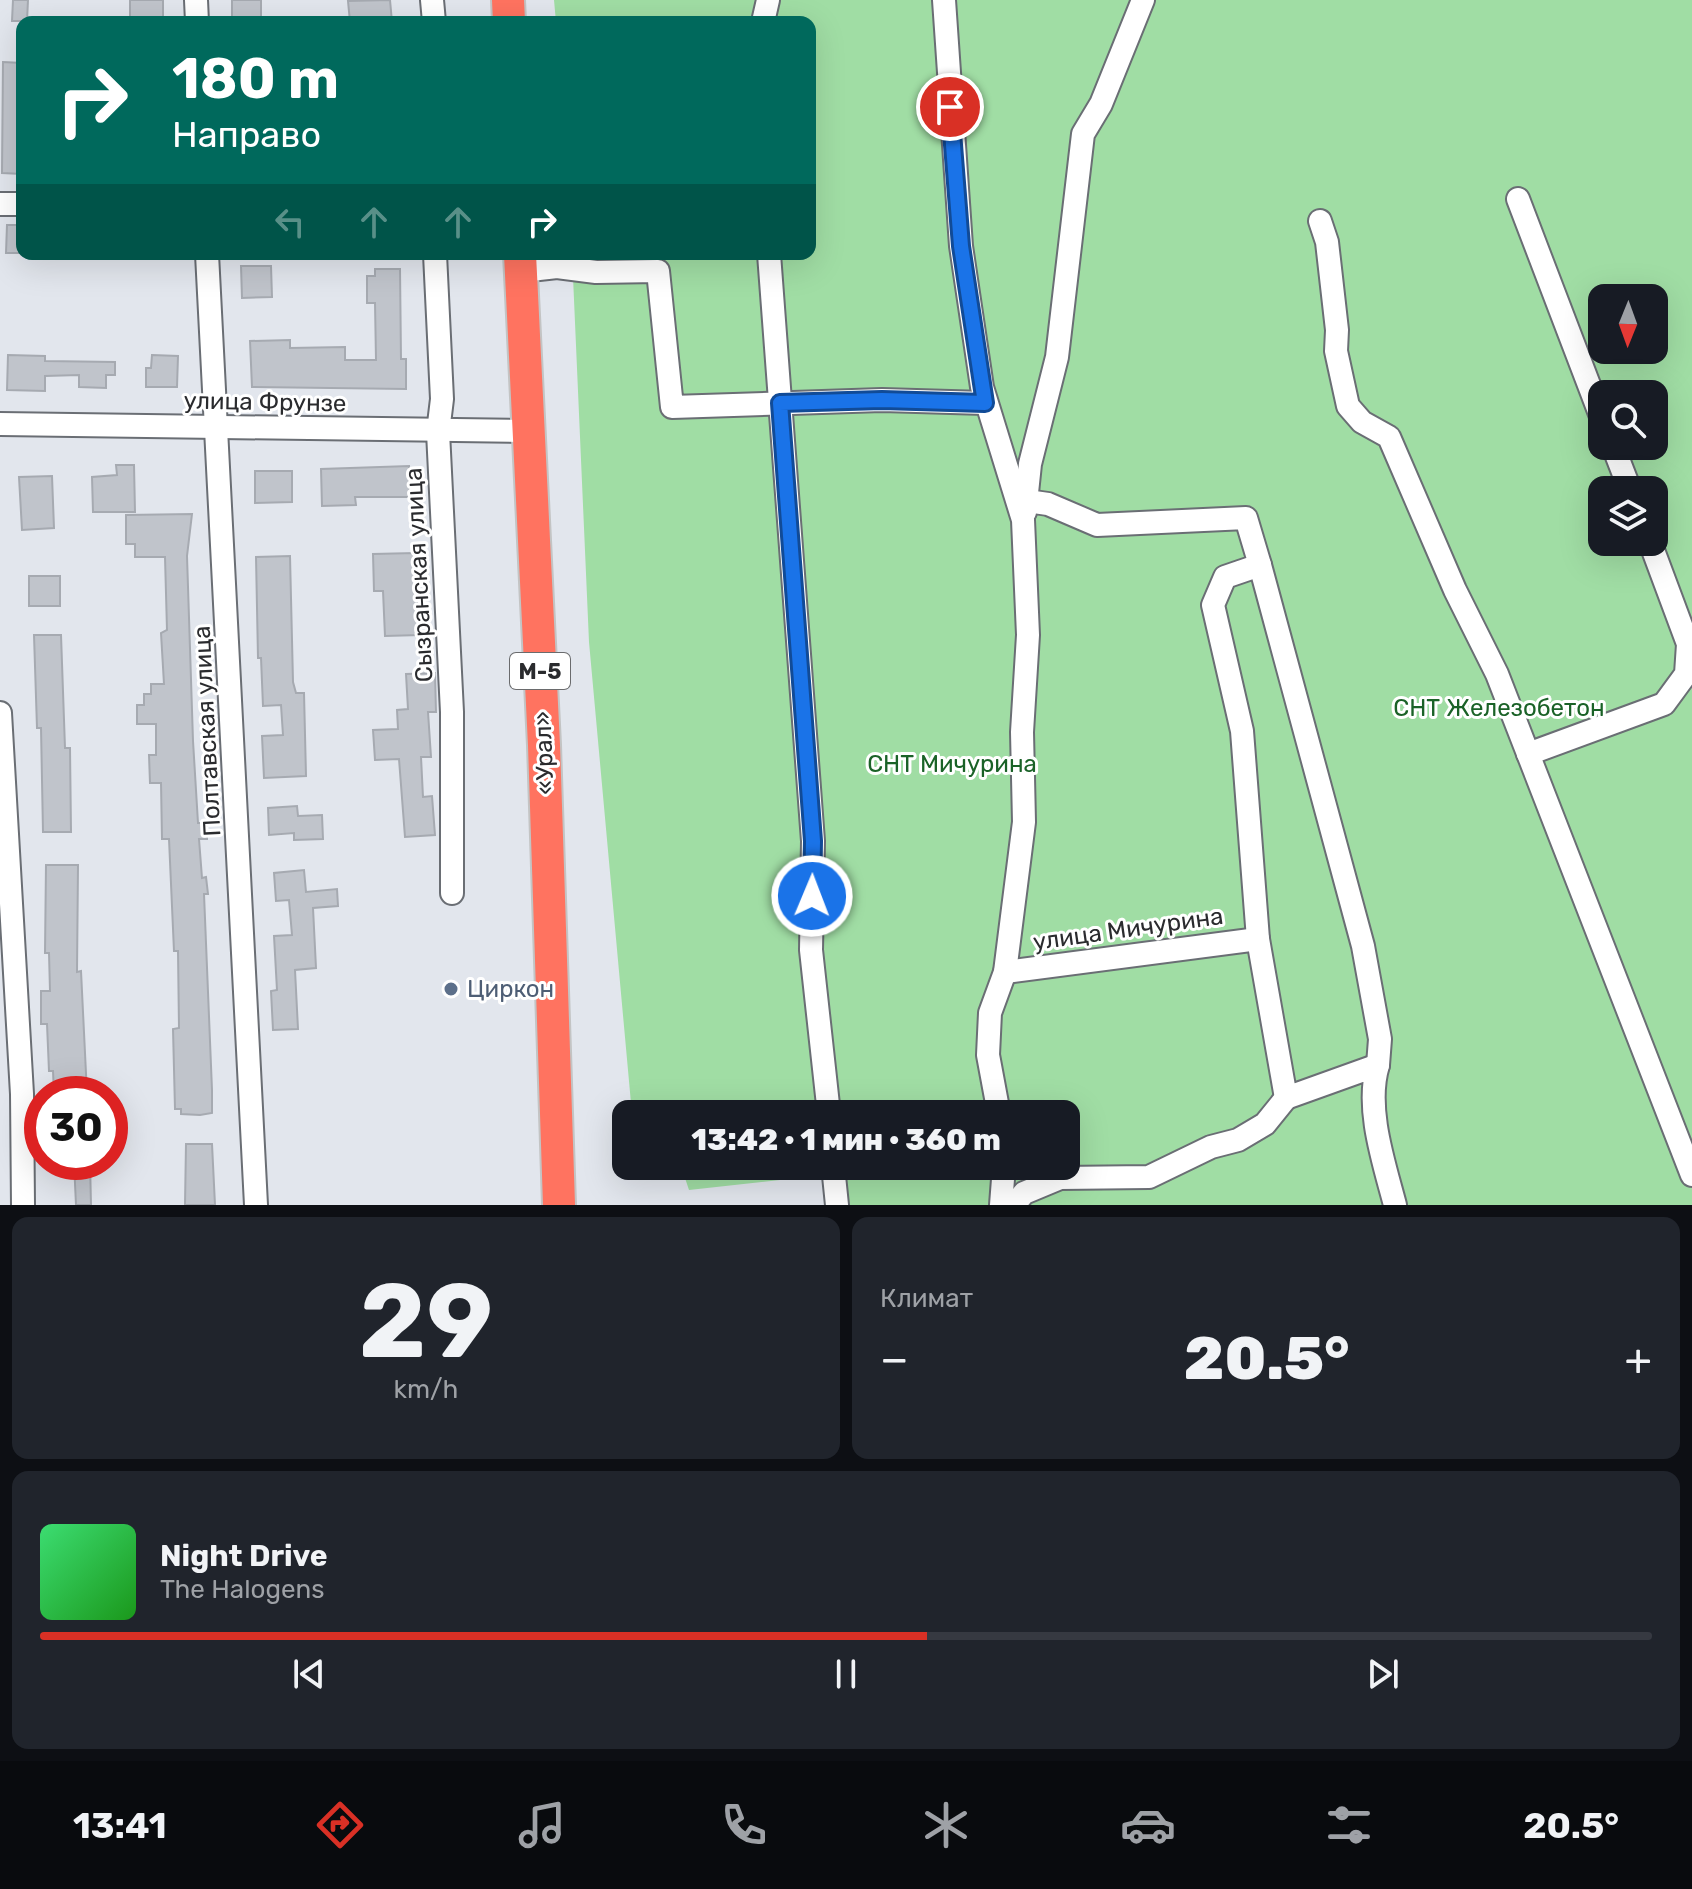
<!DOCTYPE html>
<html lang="ru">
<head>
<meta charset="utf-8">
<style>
  :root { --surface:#171b24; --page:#20242c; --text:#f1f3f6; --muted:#9ea1a6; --line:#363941; --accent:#d93025 }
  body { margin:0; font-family:Rubik,sans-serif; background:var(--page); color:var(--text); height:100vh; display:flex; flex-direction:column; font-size:30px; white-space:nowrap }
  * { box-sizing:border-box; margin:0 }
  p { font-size:26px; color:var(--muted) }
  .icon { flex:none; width:44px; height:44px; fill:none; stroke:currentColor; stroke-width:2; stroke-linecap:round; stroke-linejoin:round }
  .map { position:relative; height:1205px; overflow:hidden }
  .panel { display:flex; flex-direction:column; gap:12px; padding:12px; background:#0d0f14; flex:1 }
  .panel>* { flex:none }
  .banner { position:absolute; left:16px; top:16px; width:800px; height:244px; border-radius:16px; box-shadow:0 8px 32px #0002; background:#00695c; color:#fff; overflow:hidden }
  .needle { width:52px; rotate:181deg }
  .controls { position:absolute; left:1588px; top:284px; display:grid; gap:16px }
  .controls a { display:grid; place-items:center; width:80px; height:80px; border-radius:16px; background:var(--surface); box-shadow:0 8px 32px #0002; font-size:40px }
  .speed { position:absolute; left:24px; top:1076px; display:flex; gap:16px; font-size:40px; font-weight:700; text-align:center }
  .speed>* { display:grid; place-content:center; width:104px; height:104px; border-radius:50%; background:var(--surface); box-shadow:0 8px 32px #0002; line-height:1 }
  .speed .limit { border:12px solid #d22; background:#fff; color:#111 }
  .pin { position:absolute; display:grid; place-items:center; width:68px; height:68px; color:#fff; margin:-34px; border:4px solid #fff; border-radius:50%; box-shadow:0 2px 8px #0007 }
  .me { position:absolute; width:88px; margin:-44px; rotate:1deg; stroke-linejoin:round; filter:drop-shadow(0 0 6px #0008) }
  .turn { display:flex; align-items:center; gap:28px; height:168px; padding:0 24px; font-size:36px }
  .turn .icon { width:104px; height:104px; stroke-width:2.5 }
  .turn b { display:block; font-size:56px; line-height:68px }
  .lanes { display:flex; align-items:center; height:76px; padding:0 24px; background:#0003; justify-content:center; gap:40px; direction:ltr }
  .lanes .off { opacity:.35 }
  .big { font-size:60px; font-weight:800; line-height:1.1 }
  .panel .card { flex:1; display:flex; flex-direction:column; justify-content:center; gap:12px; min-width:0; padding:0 28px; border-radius:16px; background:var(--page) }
  .panel .dial { align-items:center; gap:0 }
  .dial b { font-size:104px; line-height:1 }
  .song { display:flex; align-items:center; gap:24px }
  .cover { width:96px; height:96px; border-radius:12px; background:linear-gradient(135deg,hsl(140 70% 55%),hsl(120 70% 35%)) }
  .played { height:8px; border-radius:4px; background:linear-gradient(90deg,var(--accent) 55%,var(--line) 55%) }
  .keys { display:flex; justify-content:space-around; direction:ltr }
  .heat { display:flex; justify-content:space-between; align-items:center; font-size:44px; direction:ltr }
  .panel .tiles { flex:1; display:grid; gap:12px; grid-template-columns:1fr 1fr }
  .card:last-child { grid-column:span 2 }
  .trip { position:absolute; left:612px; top:1100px; width:468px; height:80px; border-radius:16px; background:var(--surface); box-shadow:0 8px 32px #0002; font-weight:800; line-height:80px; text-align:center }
  .tabs { display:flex; height:128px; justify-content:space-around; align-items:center; background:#090b0e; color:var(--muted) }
  .tabs .icon { width:56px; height:56px }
  .tabs .active { color:var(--accent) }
  .tabs b { font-size:36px; color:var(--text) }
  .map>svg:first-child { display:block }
</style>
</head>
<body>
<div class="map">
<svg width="1692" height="1205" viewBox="0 0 1692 1205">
  <rect width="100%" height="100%" fill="#e2e6ed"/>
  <path fill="#a0dda4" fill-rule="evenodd" d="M554 0H1692V1205H828L825 1179 816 1176 689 1190 681 1166H1066V1114H632L589 642 572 254H810V22H556ZM1602 298H1654V350H1602ZM1602 394H1654V446H1602ZM1602 490H1654V542H1602Z"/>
  <g fill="#c0c4cb" stroke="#a6aab1" stroke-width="2">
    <path d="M13 0H28L27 21H12Z"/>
    <rect x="130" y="0" width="33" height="21"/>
    <path d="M232 0H261V21L232 17Z"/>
    <path d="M390 0 392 22H350L348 1Z"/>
    <path d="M3 62 22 63V174L2 173Z"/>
    <path d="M7 225H22V253H6Z"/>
    <path d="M241 266H271L272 297 242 298Z"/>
    <path d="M375 269H400L401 359H406V389L252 387 250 341 290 340V348L345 347V360H376L375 303H367V276H375Z"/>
    <path d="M8 355 45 356V361L115 362V375H106V388L79 387V375L45 376V391L7 390Z"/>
    <path d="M152 355 178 356 177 387H146V368H151Z"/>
    <path d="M116 465H134L135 512H93L92 477 117 475Z"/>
    <path d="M409 466V497H355L356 505 322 506 321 469Z"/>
    <path d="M255 471H292V502L255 503Z"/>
    <path d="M52 476 54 528 22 530 19 477Z"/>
    <path d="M192 514 187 556 193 741 198 823H207V839H199L202 878 206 877 208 894H204L212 1090V1113L200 1115 181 1114V1109H175L173 1029 179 1028 178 951H174L169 839H162L161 783H150L149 755H156V724H137V705H144V694H151V684H164L161 633 167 630 165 557H135V544H126V515Z"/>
    <path d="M415 553 420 635 385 636 383 591H374L373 554Z"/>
    <path d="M290 556 293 682 296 693H304L306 776 264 778 262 736 283 735 281 705 263 706 261 658H258L256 557Z"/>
    <rect x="29" y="576" width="31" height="30"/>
    <path d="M34 635H61L65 748H70L71 832H43L41 728H37Z"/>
    <path d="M435 673 436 712H428L431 757H421L423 797 432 796 435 835 405 837 399 759 375 760 373 730 398 729 397 710 408 709 406 674Z"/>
    <path d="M297 806 298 816 322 815 323 839 294 840V833L269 835 268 808Z"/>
    <path d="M46 865H78L77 972 81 971 87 1094H54L53 1071H49L47 1024H41V991H50L49 953H45Z"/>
    <path d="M304 870 306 892 337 889 338 906 313 908 316 968 295 970 298 1029 273 1030 271 991 277 990 274 936 292 935 289 900 276 901 274 873Z"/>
    <path d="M186 1144H212L215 1205H185Z"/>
    <path d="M74 1162H90L91 1205H76Z"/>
  </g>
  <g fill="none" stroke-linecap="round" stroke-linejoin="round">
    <defs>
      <g id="minor">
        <path d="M196 0 197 22"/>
        <path d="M432 0 434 22"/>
        <path d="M944 0 961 246 982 387 1023 520 1028 635 1022 732 1024 822 1005 972 990 1013 988 1055 999 1114"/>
        <path d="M763 22 768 0"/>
        <path d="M1518 199 1602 419"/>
        <path d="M0 204H22"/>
        <path d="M1320 221 1327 242 1337 330 1336 351 1348 406 1362 422 1389 437 1455 590 1497 674 1692 1175"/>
        <path d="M207 254 256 1205"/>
        <path d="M435 254 442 399 438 432 452 712V893"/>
        <path d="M769 254 813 841 811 950 829 1114"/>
        <path d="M521 271 557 267 596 272 658 271 672 407 882 400 985 403"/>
        <path d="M0 424 528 431"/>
        <path d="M1613 446 1630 490"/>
        <path d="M1027 501 1048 504 1097 525 1246 518 1260 565 1225 577 1213 605 1242 731 1258 939 1286 1098 1378 1065C1365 1108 1384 1163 1395 1205"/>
        <path d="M1025 512 1030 464 1057 357 1083 134 1101 104 1143 0"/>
        <path d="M1260 565 1363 946 1380 1039 1378 1065"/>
        <path d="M0 713 22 1094 23 1205"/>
        <path d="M1528 754 1664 704 1686 674 1688 644 1650 542"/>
        <path d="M1005 972 1258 939"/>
        <path d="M833 1166 837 1205"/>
        <path d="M1001 1205 1004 1166"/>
        <path d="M1014 1205 1024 1193 1060 1178 1149 1177 1211 1147 1238 1140 1265 1124 1286 1098"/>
      </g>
      <g id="highway">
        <path d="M508 0 509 22"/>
        <path d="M520 254 544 745 559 1205"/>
      </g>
    </defs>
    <use href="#minor" stroke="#6a6e74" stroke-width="26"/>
    <use href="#highway" stroke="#c3c4c4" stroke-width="36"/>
    <use href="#minor" stroke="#fff" stroke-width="22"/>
    <use href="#highway" stroke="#ff7360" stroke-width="32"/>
  </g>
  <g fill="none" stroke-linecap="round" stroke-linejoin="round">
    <defs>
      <path id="route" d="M812 896 813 841 780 403 882 400 985 403 961 246 950 107"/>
    </defs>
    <use href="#route" stroke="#114b97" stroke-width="20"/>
    <use href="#route" stroke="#1a73e8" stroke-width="14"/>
  </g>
  <circle fill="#5c6f8a" stroke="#fff" stroke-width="3" cx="451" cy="989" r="8"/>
  <g text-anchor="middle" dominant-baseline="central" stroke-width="6" stroke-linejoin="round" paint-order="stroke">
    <rect fill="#fff" stroke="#6a6b6d" stroke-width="2" x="510" y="653" width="60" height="36" rx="6"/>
    <g font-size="22" font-weight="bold" fill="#2a2b2e">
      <text x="540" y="671">М-5</text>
    </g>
    <g font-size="24" fill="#2a2b2e" stroke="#fff">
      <text transform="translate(265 402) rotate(1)">улица Фрунзе</text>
      <text transform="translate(419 575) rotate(-93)">Сызранская улица</text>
      <text transform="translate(207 731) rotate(-93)">Полтавская улица</text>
      <text transform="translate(544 753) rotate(-92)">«Урал»</text>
      <text transform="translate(1128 929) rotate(-8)">улица Мичурина</text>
    </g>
    <g font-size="24" fill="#1a6227" stroke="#fff">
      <text x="1499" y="708">СНТ Железобетон</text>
      <text x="952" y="764">СНТ Мичурина</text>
    </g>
    <g font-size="24" fill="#4e5e75" stroke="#fff" text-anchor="start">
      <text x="467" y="989">Циркон</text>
    </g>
  </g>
</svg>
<div class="controls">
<a><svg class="needle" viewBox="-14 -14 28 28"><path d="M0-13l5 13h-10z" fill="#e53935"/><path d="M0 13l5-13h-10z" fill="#9ea1a6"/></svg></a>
<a><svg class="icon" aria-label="search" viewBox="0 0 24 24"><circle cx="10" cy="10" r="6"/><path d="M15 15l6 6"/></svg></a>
<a><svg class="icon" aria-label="layers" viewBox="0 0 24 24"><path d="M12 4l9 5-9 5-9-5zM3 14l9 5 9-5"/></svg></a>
</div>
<div class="speed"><div class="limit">30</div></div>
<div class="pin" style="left:950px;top:107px;background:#d93025"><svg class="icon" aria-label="arrive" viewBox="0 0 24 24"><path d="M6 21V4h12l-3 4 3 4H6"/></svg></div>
<svg class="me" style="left:812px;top:896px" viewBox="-20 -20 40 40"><circle r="17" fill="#1a73e8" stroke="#fff" stroke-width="3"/><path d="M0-11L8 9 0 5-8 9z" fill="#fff"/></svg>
<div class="trip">13:42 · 1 мин · 360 m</div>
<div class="banner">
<div class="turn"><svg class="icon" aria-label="right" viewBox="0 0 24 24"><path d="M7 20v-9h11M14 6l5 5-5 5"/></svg><div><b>180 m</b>Направо</div></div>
<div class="lanes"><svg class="icon off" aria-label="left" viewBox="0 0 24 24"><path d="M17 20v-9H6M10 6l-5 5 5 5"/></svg><svg class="icon off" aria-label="ahead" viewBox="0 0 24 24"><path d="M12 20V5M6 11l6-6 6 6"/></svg><svg class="icon off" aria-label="ahead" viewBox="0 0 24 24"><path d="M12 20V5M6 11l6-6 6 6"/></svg><svg class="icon" aria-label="right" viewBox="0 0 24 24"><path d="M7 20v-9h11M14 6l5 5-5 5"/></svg></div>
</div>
</div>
<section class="panel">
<div class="tiles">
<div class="card dial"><b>29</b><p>km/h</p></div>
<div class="card"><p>Климат</p>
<div class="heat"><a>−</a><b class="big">20.5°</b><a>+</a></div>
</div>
<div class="card">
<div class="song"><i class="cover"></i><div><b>Night Drive</b><p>The Halogens</p></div></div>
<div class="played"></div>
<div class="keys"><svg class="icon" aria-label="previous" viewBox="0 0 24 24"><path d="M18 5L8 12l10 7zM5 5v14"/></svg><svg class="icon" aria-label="pause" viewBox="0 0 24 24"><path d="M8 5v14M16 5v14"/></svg><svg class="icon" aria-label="next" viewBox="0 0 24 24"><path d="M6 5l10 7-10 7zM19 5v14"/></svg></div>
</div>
</div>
</section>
<nav class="tabs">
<b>13:41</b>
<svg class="icon active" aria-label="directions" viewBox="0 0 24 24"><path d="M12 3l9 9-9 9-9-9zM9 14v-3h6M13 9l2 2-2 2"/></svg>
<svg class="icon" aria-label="music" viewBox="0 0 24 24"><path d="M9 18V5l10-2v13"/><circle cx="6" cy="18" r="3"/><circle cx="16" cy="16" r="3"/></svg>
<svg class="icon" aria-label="phone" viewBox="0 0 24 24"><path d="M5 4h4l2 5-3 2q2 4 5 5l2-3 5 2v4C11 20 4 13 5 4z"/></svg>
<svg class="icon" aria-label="climate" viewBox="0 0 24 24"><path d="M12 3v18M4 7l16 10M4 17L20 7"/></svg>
<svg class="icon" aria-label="car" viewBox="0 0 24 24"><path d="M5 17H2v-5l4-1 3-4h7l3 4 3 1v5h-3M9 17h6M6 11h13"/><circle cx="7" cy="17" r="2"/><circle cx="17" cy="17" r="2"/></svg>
<svg class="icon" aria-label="filters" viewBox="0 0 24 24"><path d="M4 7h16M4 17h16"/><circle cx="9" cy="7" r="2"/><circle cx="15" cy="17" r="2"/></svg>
<b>20.5°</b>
</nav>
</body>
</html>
